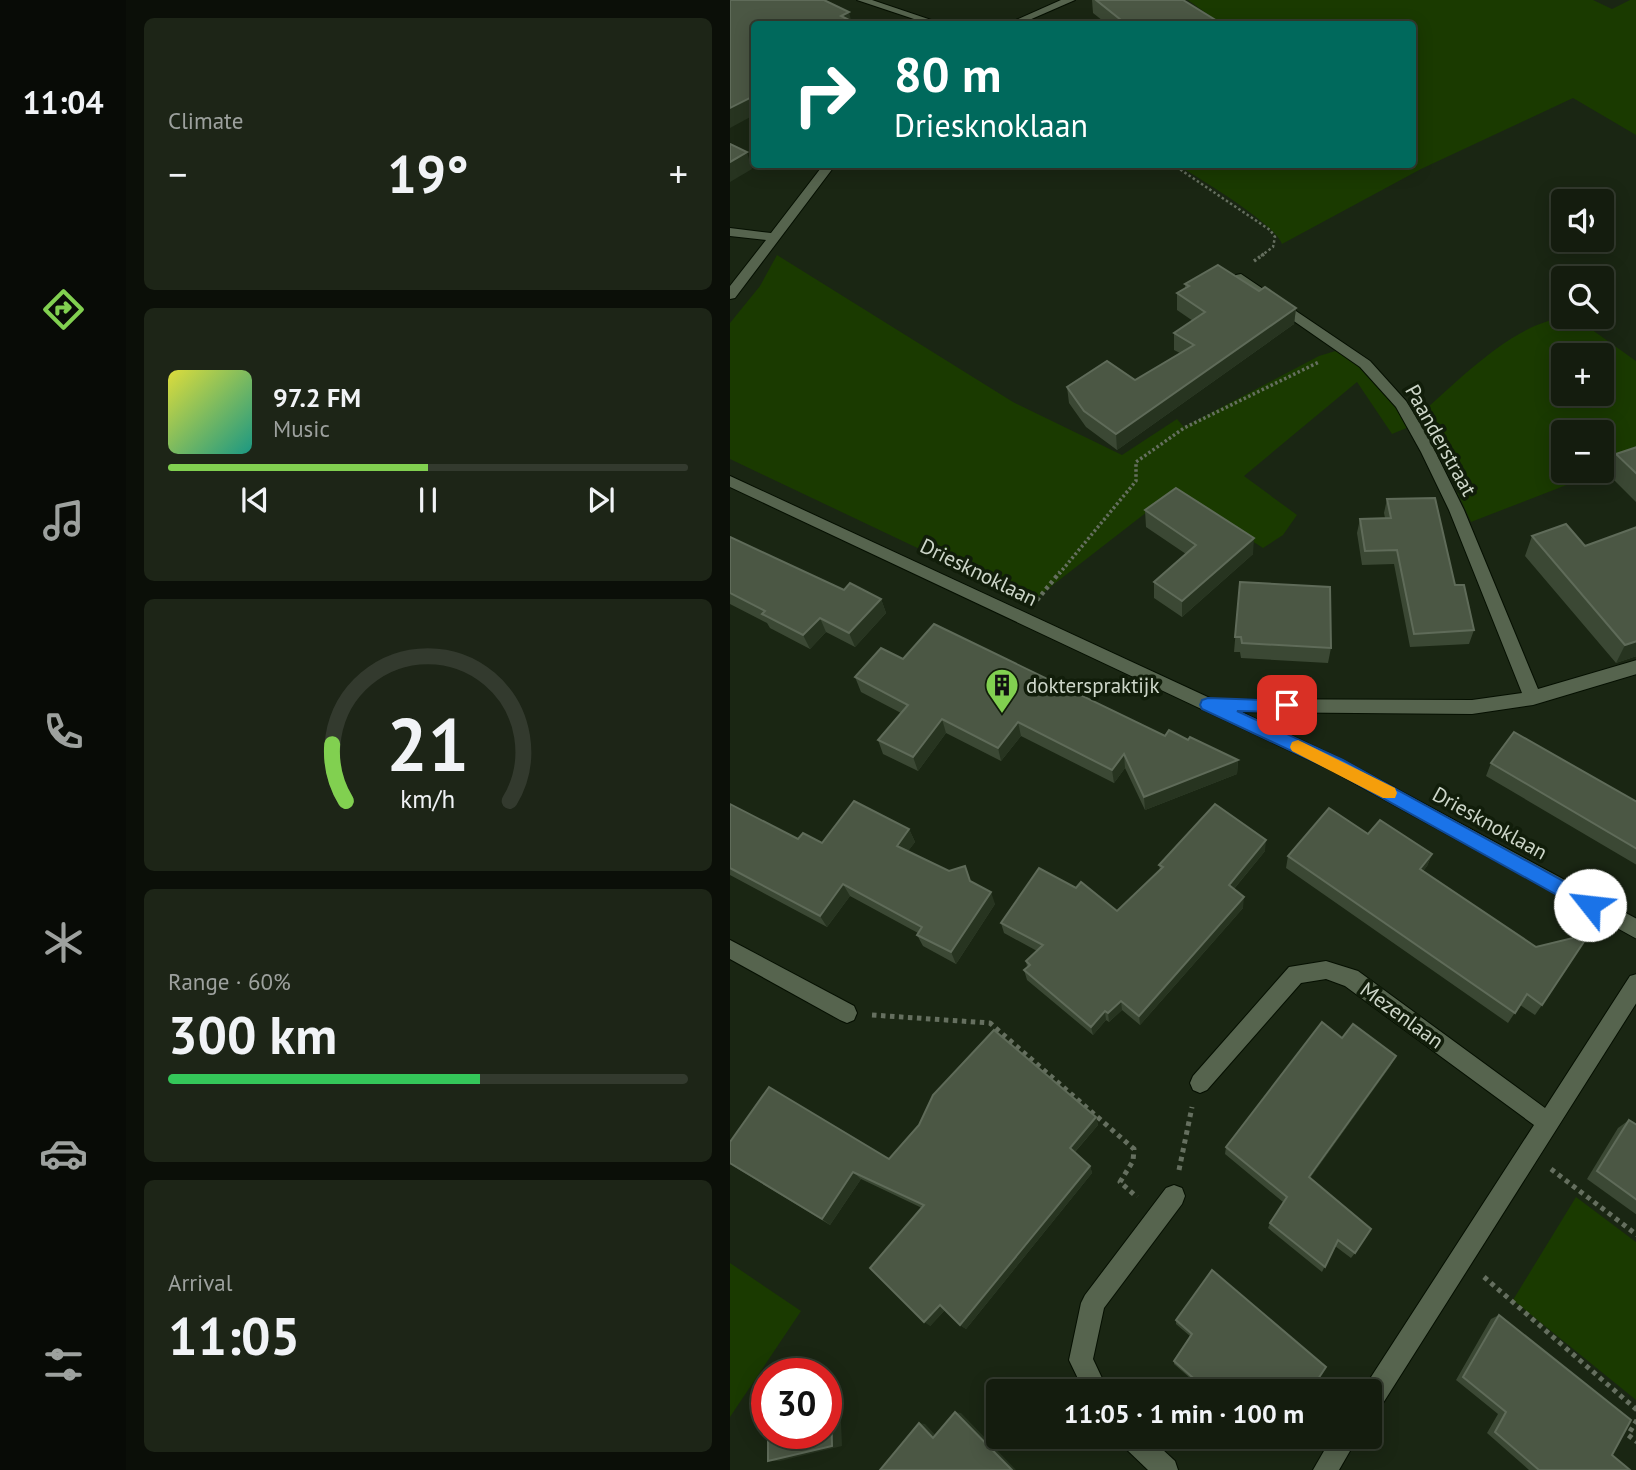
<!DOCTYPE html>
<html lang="en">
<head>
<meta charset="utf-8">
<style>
  :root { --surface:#141c0e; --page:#1d2517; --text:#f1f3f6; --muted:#9da19e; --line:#333a2e; --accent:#81d050 }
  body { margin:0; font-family:"PT Sans",sans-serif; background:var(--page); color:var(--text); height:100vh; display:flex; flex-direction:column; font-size:26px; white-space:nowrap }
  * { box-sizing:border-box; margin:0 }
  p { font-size:23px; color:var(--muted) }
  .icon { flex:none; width:38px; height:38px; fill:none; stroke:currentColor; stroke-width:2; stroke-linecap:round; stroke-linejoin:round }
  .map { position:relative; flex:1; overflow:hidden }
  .details { display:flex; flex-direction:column; gap:18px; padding:18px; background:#0b0f08; width:604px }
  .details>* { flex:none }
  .guide { position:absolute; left:21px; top:21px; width:665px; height:147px; border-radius:7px; box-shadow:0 4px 18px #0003,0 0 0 2px var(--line); background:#00695c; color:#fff; overflow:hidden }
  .controls { position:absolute; left:821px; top:189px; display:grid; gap:14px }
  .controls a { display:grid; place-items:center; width:63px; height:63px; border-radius:7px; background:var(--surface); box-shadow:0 4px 18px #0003,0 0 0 2px var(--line); font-size:35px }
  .speed { position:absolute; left:21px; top:1358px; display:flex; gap:14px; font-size:35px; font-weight:700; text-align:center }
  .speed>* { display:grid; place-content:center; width:91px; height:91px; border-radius:50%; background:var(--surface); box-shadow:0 4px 18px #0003,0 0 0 2px var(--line); line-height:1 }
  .speed .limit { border:10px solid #d22; background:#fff; color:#111 }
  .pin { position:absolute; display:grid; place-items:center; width:60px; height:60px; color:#fff; margin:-30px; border-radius:14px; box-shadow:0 4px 10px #0006 }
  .me { position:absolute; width:77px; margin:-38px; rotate:299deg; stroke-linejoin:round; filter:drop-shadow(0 0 5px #0008) }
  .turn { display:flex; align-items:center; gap:24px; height:147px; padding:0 28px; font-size:32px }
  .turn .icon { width:91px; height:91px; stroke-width:2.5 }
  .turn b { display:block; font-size:49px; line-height:60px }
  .big { font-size:52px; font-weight:700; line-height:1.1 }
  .details .card { flex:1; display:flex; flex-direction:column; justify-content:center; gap:10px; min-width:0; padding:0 24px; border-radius:10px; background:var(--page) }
  .details .dial { align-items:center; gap:0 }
  .dial svg { height:182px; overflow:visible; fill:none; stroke:var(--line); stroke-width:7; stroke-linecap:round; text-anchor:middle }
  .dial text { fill:var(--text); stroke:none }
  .song { display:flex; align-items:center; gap:21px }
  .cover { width:84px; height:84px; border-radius:10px; background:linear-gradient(135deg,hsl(60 70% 55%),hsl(170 70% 35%)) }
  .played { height:7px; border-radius:4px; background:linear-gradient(90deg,var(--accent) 50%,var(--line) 50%) }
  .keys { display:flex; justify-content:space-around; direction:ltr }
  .heat { display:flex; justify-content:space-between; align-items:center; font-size:38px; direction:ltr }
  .charge { height:10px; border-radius:5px; background:linear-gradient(90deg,#34c759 60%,var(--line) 0) }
  .trip { position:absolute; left:256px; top:1379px; width:396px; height:70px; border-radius:7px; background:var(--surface); box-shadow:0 4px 18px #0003,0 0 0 2px var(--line); font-weight:700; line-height:70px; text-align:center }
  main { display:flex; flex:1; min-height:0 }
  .tab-bar { display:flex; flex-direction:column; width:126px; justify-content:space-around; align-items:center; background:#080b06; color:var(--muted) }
  .tab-bar .icon { width:49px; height:49px }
  .tab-bar .selected { color:var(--accent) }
  .tab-bar b { font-size:32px; color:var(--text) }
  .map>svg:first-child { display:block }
</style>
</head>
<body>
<main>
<nav class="tab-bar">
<b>11:04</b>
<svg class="icon selected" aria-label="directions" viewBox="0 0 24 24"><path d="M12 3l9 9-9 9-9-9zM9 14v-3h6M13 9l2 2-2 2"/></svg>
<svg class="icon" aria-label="music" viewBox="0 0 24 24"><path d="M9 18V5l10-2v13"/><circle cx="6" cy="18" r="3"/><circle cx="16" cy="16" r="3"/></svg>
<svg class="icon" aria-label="phone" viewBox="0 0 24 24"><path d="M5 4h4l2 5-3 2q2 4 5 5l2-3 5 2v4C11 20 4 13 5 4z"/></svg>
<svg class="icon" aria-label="climate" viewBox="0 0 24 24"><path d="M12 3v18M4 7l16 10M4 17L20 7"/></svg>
<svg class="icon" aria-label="car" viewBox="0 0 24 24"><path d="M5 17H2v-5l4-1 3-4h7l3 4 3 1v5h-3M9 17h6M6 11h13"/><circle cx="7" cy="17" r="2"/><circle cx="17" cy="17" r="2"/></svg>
<svg class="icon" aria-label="filters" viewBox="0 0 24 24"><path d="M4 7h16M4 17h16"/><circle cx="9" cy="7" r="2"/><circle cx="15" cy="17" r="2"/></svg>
</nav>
<section class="details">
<div class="card"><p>Climate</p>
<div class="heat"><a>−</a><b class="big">19°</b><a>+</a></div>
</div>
<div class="card">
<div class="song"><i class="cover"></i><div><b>97.2 FM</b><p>Music</p></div></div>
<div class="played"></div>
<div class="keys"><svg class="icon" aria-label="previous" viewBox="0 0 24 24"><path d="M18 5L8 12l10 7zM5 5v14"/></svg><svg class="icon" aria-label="pause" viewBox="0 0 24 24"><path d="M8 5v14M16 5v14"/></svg><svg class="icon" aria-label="next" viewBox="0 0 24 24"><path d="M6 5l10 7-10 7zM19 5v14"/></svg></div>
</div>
<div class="card dial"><svg viewBox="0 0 100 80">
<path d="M14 69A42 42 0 1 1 86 69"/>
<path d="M14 69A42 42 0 0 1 8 44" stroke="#81d050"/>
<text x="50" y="56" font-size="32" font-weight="700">21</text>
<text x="50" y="72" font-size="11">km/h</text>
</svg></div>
<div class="card"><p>Range · 60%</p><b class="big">300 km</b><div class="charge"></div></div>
<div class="card"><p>Arrival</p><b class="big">11:05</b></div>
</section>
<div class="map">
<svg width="907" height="1470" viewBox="0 0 907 1470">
  <rect width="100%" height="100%" fill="#1a2613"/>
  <g fill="#1a3a00" fill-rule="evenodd">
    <path d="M458 0H863L882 9 900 0H906V135L843 98 691 169 552 244C543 222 471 180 448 165L682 164V24H491Z"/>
    <path d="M47 255 283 402 392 455 447 419 454 427 589 356 612 349 652 386 679 427 662 434 627 382 514 476 567 515 553 535 533 548 444 491 301 602 0 459V323L30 286Z"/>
    <path d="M844 317 906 361V458L741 522 691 413C731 379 788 317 844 317ZM833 355H872V394H833ZM833 432H872V471H833Z"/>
    <path d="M846 1197 906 1242V1400L783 1300Z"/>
    <path d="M0 1263 71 1311 0 1417Z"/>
  </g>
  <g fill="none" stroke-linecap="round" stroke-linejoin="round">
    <defs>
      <g id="minor">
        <path d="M127 0H142L213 24H199Z"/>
        <path d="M331 0H345L290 24H277Z"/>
        <path d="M94 164H106L5 298 0 299V286L36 240 0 236V228L41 233Z"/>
        <path d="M511 274 640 361 676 401 697 435 734 510 808 689 907 660V674L803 705 742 714 511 712 613 760 907 919V939L601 770 0 487V476L482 699 742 700 792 693 719 510 691 452 666 407 630 367 506 281V275Z"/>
        <path d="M0 940 124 1006 127 1013 124 1020 117 1023 110 1020 0 959Z"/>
        <path d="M596 961 628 971 815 1108 900 976 907 974V1002L648 1411 639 1414V1391H632L804 1125 615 986 596 979 571 983 477 1090 470 1093 463 1090 460 1083 463 1076 559 967Z"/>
        <path d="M444 1185 452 1188 455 1196 452 1204 374 1308 363 1359 378 1391H354L339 1360 351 1303 355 1295 436 1188Z"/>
        <path d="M390 1437H419L445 1461 448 1470H418L393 1446Z"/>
        <path d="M602 1437H628L609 1470H583Z"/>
      </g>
    </defs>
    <use href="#minor" stroke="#050f01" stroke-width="2"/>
    <path stroke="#656f5f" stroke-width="2.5" stroke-dasharray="2.5 2.5" stroke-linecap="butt" d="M442 164 540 230 545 237 543 247 531 256"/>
    <g stroke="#656f5f" stroke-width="3.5" stroke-dasharray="2.5 2.5" stroke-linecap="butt">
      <path d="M524 261 534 254"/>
      <path d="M329 574 406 481V462L454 428 589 362"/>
    </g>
    <path stroke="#656f5f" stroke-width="4.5" stroke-dasharray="3.5 3.5" stroke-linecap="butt" d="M307 600 330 572"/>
    <g stroke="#656f5f" stroke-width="5" stroke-dasharray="4.5 4.5" stroke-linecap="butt">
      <path d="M142 1015 260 1023 404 1149 403 1161 390 1182 407 1197"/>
      <path d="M821 1169 907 1235"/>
      <path d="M449 1170 462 1107"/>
      <path d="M754 1277 907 1410"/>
      <path d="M907 1420 898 1435 907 1442"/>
    </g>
    <use href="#minor" fill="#56644e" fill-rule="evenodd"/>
  </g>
  <g fill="#3b4834">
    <path d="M362 0H453L492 24H377L363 13Z"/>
    <path d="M455 284 529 291 566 308 564 324 387 450 356 427 339 403 337 387 405 380 450 353 444 350V333L463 321 447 310V293L455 289Z"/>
    <path d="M907 447V503L878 474 886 454Z"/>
    <path d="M657 499 725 585 744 630 739 644 680 647 664 564 632 565 627 533 630 519 655 518 654 513Z"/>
    <path d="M415 510 523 554 452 617 424 598V582L456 554 416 527Z"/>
    <path d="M907 527V656L886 663 795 556 802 536 855 546Z"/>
    <path d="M0 537 114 590 151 599 156 613 125 647 96 632 80 649 40 628 37 623 0 604Z"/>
    <path d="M510 582 601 648 598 663 511 658 510 652H504Z"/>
    <path d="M173 659 435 736 458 740 508 760 507 774 415 810 395 768 384 783 291 736 271 761 216 733 188 771 153 754 148 740 171 713 131 692 125 677Z"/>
    <path d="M761 763 907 802V865L756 776Z"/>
    <path d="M0 804 68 839 92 843 179 829 185 842 178 851 240 881 265 904 226 964 193 946 187 935 188 933 120 896 97 927 0 875Z"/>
    <path d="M638 834 702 854 697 866 693 871 812 1005 805 1015 790 1005 778 1023 556 868 558 856Z"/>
    <path d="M535 851 504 889 513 908 410 1025 392 1010 379 1022 376 1020 363 1035 297 980 294 970 297 967 296 961 307 951 274 933 271 923 387 911 430 870 429 865Z"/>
    <path d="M612 1038 661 1065 580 1178 625 1253 621 1258 605 1246 592 1272 538 1228 540 1223 553 1202 495 1154 496 1147Z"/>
    <path d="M366 1117 368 1125 345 1152 360 1166 362 1173 236 1329 230 1325 215 1310 200 1326 192 1208 131 1179 100 1225 0 1164V1142L159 1159Z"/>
    <path d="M899 1120 907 1125V1215L857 1179 888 1128Z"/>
    <path d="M769 1315 882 1455 900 1470H799L757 1433 768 1414 726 1380 761 1319Z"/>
    <path d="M446 1320 580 1391H475L444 1364V1361L460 1336 446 1324Z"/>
  </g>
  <g fill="#273420">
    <path d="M119 12 122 24 111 16Z"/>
    <path d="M24 96V115L0 128V108Z"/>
    <path d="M17 152 22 169 0 182V162Z"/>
    <path d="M566 308 564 324 387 450 386 434Z"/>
    <path d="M524 538 523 554 452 617V601Z"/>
    <path d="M151 599 156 613 125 647 119 633Z"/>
    <path d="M90 618 96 632 80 649 73 635Z"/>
    <path d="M907 641V656L886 663 895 645Z"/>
    <path d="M212 719 216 733 188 771 183 757Z"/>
    <path d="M288 722 291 736 271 761 268 748Z"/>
    <path d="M394 754 395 768 384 783 382 770Z"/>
    <path d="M508 760 507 774 415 810 414 797Z"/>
    <path d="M179 829 185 842 173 858 167 846Z"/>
    <path d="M536 840 535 851 498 896 499 885Z"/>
    <path d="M702 854 697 866 686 882 690 869Z"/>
    <path d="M113 884 120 896 97 927 90 916Z"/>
    <path d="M261 892 265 904 226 964 221 952Z"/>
    <path d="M514 897 513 908 410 1025 409 1016Z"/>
    <path d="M391 1001 392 1010 379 1022 378 1013Z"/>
    <path d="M375 1011 376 1020 363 1035 361 1027Z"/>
    <path d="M666 1056 661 1065 576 1184 579 1177Z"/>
    <path d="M366 1117 368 1125 342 1155 340 1148Z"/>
    <path d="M360 1166 362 1173 236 1329 230 1325Z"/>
    <path d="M123 1172 131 1179 100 1225 92 1219Z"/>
    <path d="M210 1305 216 1309 200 1326 194 1322Z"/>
    <path d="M101 1398 110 1400 112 1446 50 1461H38Z"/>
    <path d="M225 1412 231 1413 286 1470H282Z"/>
    <path d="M189 1423 195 1424 209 1439 203 1438Z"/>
  </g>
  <g fill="#4b5744" stroke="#5f6b59" stroke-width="2">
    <path d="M0 0H94L119 12 111 16 127 24H24V96L0 108Z"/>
    <path d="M366 0H453L492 24H396Z"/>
    <path d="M0 144 17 152 0 162Z"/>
    <path d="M488 265 529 291 535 287 566 308 386 434 354 411 337 387 377 361 405 380 464 345 444 333 475 312 447 293 459 286 455 284Z"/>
    <path d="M907 447V474L886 454Z"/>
    <path d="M446 488 524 538 452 601 424 582 466 545 415 510Z"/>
    <path d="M705 498 725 585H734L744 630 684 634 667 550 635 551 630 519 661 518 657 499Z"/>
    <path d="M836 524 855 546 907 527V641L895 645 802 536Z"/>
    <path d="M0 537 114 590 120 583 151 599 119 633 90 618 73 635 32 614 35 611 0 593Z"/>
    <path d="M510 582 600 587 601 648 512 643 511 637H505Z"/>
    <path d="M204 624 435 736 439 730 458 740 460 737 508 760 414 797 394 754 382 770 288 722 268 748 212 719 183 757 148 740 178 705 125 677 151 648 173 659Z"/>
    <path d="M784 732 907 802V849L761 763Z"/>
    <path d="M124 801 179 829 167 846 219 871 235 866 240 881 261 892 221 952 187 935 192 927 113 884 90 916 0 868V804L68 839 73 833 92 843Z"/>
    <path d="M485 804 536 840 499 885 514 897 409 1016 391 1001 378 1013 375 1011 361 1027 294 970 300 965 296 961 313 945 271 923 309 868 346 888 351 882 387 911 433 867 429 865Z"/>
    <path d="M599 808 638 834 650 820 702 854 690 869 806 947 859 934 812 1005 797 994 785 1013 558 856Z"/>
    <path d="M592 1022 612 1038 623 1024 666 1056 579 1177 641 1229 625 1253 608 1240 595 1267 540 1223 557 1197 496 1147Z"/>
    <path d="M264 1030 366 1117 340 1148 360 1166 230 1325 210 1305 194 1322 140 1268 194 1205 123 1172 92 1219 0 1163V1142L39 1087 159 1159 189 1125 203 1095Z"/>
    <path d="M899 1120 907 1125V1200L867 1171Z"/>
    <path d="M482 1270 596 1367 580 1391H478L444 1361 462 1334 446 1320Z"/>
    <path d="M769 1315 901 1420 882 1455 900 1470H809L765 1432 776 1412 733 1377Z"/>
    <path d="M101 1398 102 1446 38 1461V1433H96V1399Z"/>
    <path d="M225 1412 282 1470H150L189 1423 203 1438Z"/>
  </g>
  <path fill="#1a73e8" stroke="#114b97" stroke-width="2" d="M478 698 563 701 565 705 563 710 557 712 507 711 613 760 866 899 869 905 866 910 860 913 854 910 602 770 472 709 470 705 472 700Z"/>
  <path fill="#f59e0b" d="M568 740 665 788 667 793 665 798H653L562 751 560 747 562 742Z"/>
  <defs>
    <symbol id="building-pin" viewBox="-11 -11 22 30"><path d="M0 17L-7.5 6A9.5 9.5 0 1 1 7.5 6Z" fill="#81d050" stroke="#111d0a"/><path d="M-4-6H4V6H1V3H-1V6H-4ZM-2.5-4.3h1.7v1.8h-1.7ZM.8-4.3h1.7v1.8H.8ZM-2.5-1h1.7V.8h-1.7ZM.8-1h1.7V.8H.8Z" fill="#111"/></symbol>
  </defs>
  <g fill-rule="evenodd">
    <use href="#building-pin" x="253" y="666" width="38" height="52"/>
  </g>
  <g text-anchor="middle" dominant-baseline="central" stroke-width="7" stroke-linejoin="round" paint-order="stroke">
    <g font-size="21" fill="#cdd6c9" stroke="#111d0a">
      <text transform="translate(711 440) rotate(61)">Paanderstraat</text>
      <text transform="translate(249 572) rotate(26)">Driesknoklaan</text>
      <text transform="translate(760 823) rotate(29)">Driesknoklaan</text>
      <text transform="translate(672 1015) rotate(36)">Mezenlaan</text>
    </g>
    <g font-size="21" fill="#cdd6c9" stroke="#111d0a" text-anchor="start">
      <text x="296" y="685">dokterspraktijk</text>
    </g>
  </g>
</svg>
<div class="controls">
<a><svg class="icon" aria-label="sound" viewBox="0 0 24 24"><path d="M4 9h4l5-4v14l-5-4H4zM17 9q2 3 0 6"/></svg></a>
<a><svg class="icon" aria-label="search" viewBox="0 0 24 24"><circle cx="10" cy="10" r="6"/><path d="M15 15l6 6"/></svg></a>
<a>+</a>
<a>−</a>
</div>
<div class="speed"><div class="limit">30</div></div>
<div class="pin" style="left:557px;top:705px;background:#d93025"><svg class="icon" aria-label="arrive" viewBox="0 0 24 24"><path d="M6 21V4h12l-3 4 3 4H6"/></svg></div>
<svg class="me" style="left:860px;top:905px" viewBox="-20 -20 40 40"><circle r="19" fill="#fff"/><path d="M0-13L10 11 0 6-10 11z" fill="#1a73e8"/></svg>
<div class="trip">11:05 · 1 min · 100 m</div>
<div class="guide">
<div class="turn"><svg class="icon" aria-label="right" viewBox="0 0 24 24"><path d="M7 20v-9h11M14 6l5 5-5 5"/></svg><div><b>80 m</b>Driesknoklaan</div></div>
</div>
</div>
</main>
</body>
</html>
